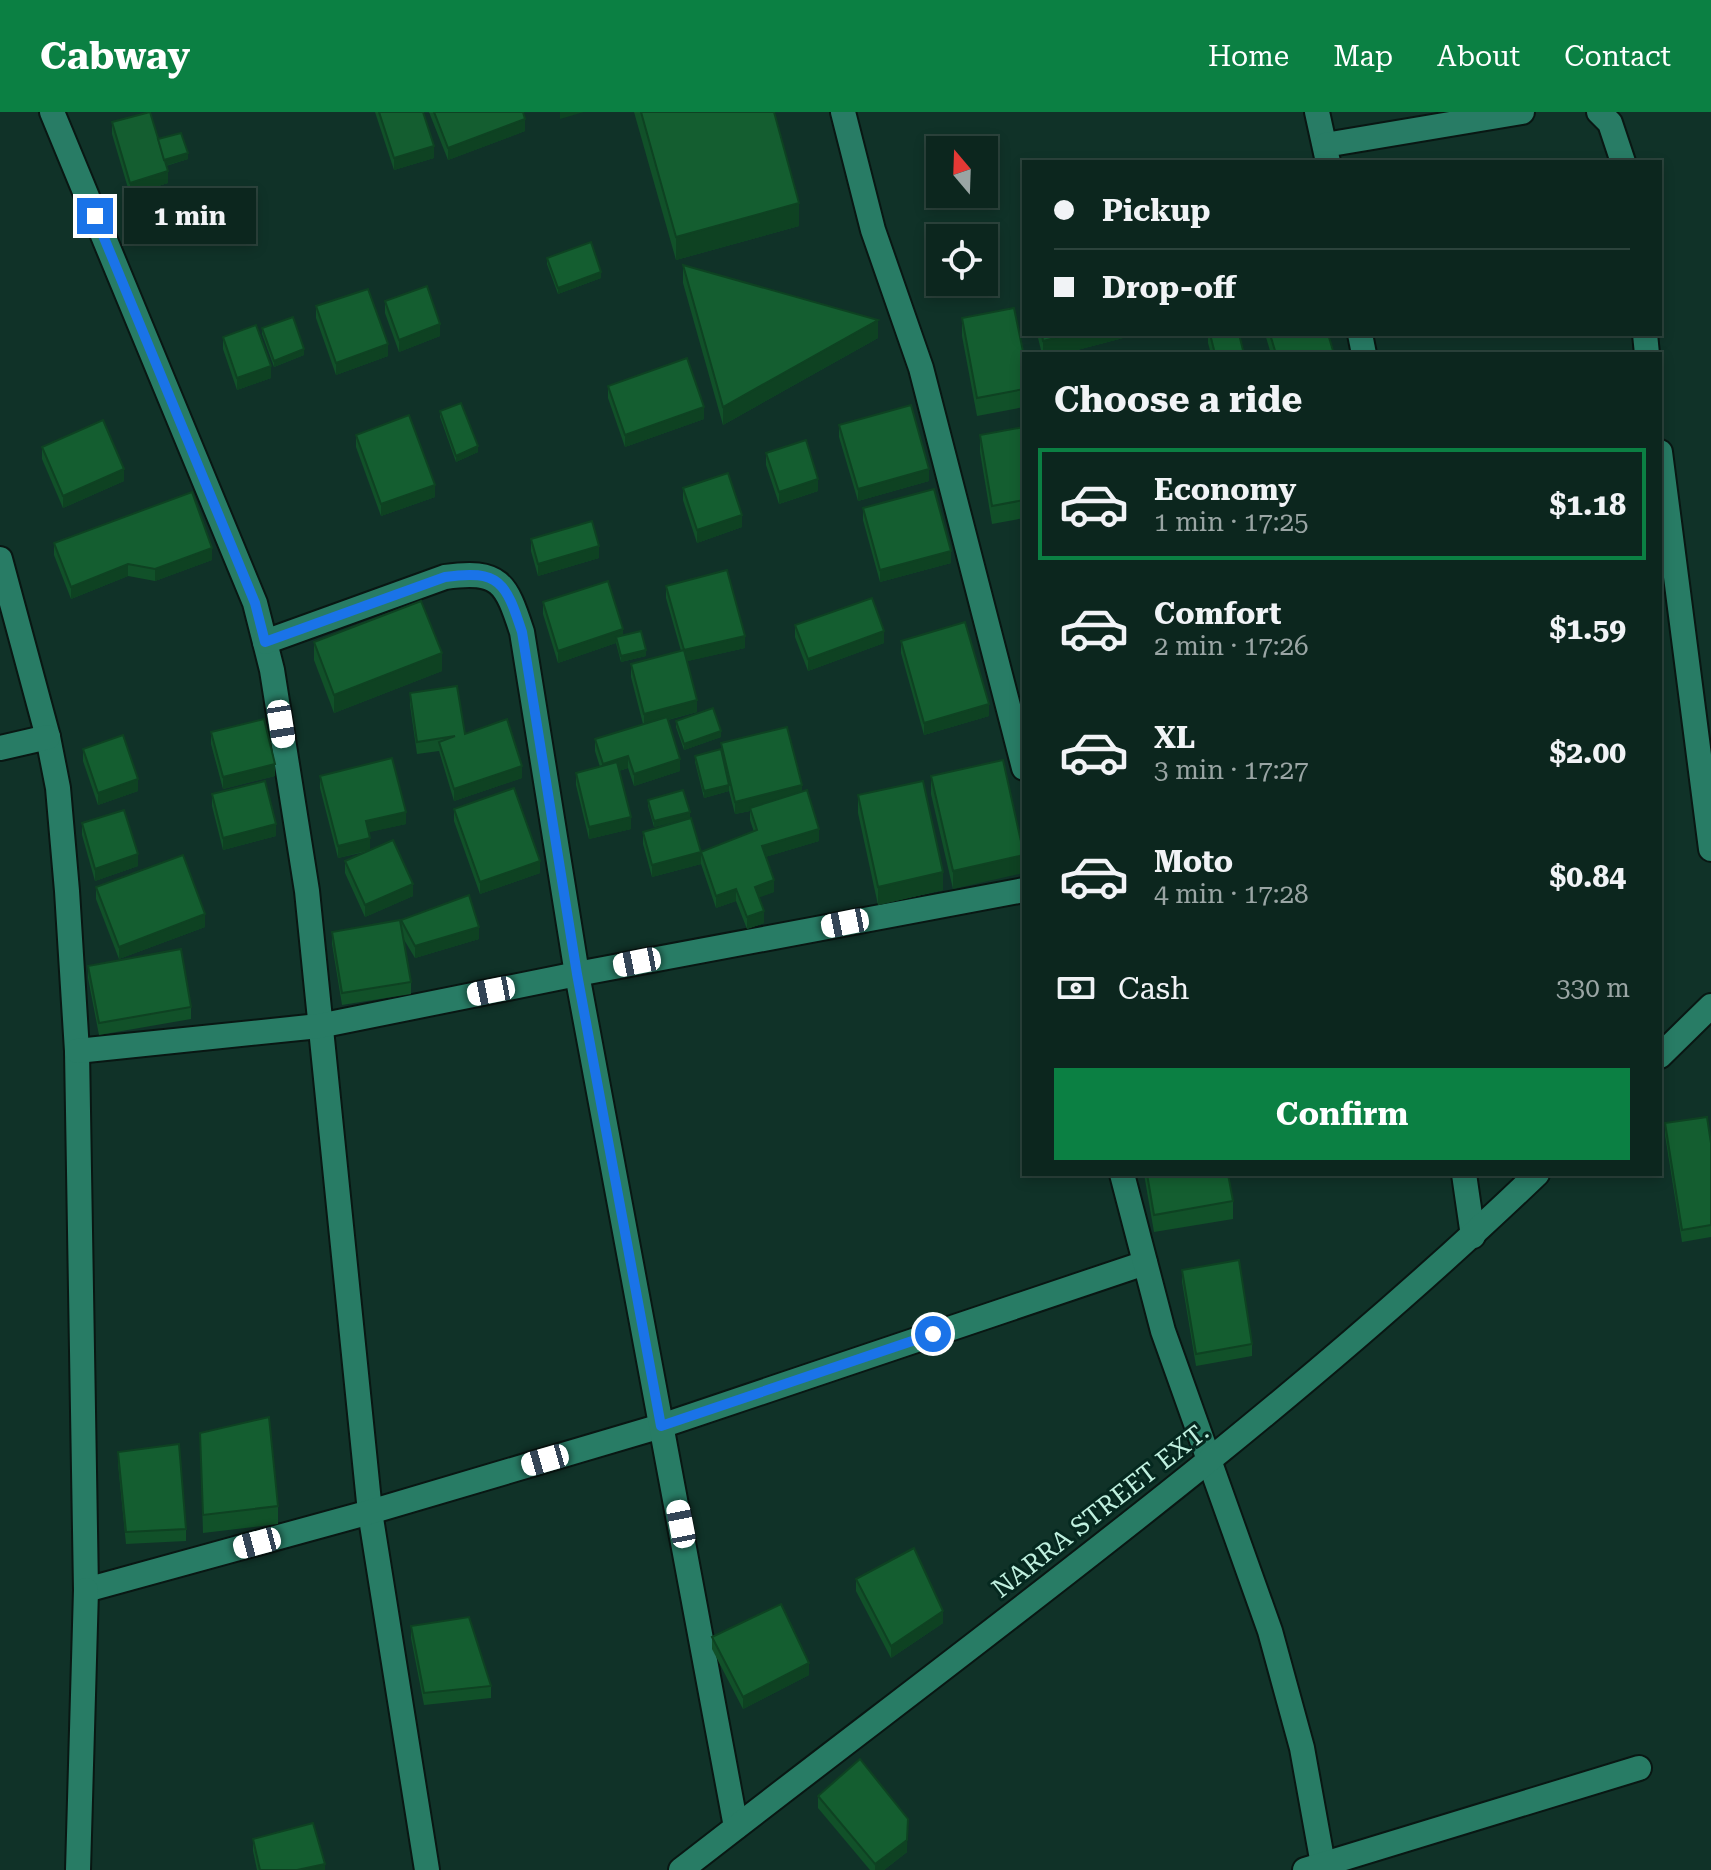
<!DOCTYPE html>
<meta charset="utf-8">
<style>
body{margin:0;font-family:"Roboto Serif",serif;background:#1a322b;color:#f1f3f6;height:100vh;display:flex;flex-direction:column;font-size:30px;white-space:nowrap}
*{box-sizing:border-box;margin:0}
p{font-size:26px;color:#9aa5a4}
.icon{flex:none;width:44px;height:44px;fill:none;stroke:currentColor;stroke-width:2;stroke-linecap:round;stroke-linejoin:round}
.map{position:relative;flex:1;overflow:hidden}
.side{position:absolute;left:1022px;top:240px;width:640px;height:824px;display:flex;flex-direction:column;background:#0c261e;border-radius:0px;box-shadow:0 4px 12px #0003,0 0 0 2px #2c433c}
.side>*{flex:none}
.hud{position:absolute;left:1022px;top:48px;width:640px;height:176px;border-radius:0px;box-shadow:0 4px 12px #0003,0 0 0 2px #2c433c;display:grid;align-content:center;height:176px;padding:0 32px;background:#0c261e}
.needle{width:52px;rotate:341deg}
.fabs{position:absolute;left:926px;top:24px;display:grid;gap:16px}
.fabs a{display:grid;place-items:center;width:72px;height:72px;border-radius:0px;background:#0c261e;box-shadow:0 4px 12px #0003,0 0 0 2px #2c433c;font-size:40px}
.end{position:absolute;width:36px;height:36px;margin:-18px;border:10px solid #1a73e8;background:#fff;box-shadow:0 0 0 4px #fff}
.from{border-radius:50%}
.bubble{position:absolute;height:56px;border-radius:0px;background:#0c261e;box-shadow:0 4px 12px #0003,0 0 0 2px #2c433c;font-size:26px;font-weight:700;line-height:56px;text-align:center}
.car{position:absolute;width:24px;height:48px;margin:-24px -12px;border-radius:10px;box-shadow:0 0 6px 2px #0007;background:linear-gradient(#fff 24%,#345 0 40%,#fff 0 76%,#345 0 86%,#fff 0)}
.hud b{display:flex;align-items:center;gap:28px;height:76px;font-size:30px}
.hud b+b{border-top:2px solid #2c433c}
.hud i{width:20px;height:20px;background:#f1f3f6}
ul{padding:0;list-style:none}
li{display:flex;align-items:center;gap:24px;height:112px;margin:0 16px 12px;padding:0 16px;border:4px solid transparent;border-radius:0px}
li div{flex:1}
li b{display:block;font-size:30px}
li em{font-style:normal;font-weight:700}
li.on{border-color:#0b8043}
li>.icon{width:72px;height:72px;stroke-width:1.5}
h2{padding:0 32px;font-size:36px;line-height:96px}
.pay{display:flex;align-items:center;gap:20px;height:88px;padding:0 32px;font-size:30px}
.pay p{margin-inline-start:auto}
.cta{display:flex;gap:16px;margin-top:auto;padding:16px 32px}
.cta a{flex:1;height:92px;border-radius:0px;background:#0b8043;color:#fff;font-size:32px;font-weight:700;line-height:92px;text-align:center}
header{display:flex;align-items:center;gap:48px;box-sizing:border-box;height:112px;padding:0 40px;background:#0b8043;color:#fff}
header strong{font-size:38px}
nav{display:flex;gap:44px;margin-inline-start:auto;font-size:28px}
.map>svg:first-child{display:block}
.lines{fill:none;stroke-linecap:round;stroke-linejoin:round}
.minor-casing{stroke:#091713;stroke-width:28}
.minor{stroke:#287c65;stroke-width:24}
.wall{fill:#115129}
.shaded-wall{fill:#0e4222}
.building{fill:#145e30;stroke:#0e4222;stroke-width:2}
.route{stroke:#1a73e8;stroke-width:10}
.labels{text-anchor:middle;stroke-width:6;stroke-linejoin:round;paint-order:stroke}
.street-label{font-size:26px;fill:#c0f0df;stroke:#05281f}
</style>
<header>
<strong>Cabway</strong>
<nav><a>Home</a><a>Map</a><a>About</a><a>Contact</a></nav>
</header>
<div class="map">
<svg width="1711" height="1758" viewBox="0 0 1711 1758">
<rect width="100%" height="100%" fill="#103228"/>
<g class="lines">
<g class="minor-casing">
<g id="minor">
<polyline points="52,0 255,491 272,558 307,779 370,1400 427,1758"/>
<polyline points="843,0 873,118 921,256 1024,656"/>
<polyline points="1317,0 1328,50"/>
<polyline points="1599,0 1610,11 1623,50"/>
<polyline points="1325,33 1522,0"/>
<polyline points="1360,222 1364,242"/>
<polyline points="1645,222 1647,242"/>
<polyline points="1660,340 1711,737"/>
<polyline points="0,447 48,625 58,676 67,779 77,939 86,1478 370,1400 661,1314 1145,1151"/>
<path d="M265 530 445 465C500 457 506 471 522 520L577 862 736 1715"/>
<polyline points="0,636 48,625"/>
<polyline points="77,939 319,914 577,862 1024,778"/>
<polyline points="1660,944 1711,894"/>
<polyline points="1122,1062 1163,1219 1270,1519 1302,1636 1324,1758"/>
<polyline points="1464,1062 1473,1124"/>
<polyline points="78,1758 86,1478"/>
<path d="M681 1758C971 1532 1271 1317 1537 1062"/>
<polyline points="1305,1758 1639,1656"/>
</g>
</g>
<use href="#minor" class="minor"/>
</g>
<g class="wall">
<polygon points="375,0 423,0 434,46 394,58"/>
<polygon points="429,0 523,0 525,19 448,48"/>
<polygon points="634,0 774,0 799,114 676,148"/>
<polygon points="112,10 158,27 188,47 166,54 168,71 130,83 112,22"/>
<polygon points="547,146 601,166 558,182 547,152"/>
<polygon points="683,153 878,226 723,313 683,171"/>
<polygon points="385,189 440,224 399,240 385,201"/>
<polygon points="316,194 388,244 336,263 316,206"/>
<polygon points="962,206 1024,244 1024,295 977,304 962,224"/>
<polygon points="262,216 304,243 274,255 262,222"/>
<polygon points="1037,222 1123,222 1123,226 1062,242 1042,242"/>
<polygon points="1208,222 1239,222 1244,242 1211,242 1208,231"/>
<polygon points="1265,222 1328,222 1334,242 1271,242"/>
<polygon points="223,225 271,266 237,278 223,237"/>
<polygon points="608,274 704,307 625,335 608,286"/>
<polygon points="440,299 478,340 456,350 440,305"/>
<polygon points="839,313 929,369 858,389 839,325"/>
<polygon points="1024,315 1024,406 992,412 980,340 980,323"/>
<polygon points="356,323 435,385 381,404 356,335"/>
<polygon points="42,335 124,369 63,396 42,347"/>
<polygon points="766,341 818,379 779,392 766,353"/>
<polygon points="683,376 742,415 697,431 683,388"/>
<polygon points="863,396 951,451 880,470 863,408"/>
<polygon points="531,427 599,446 538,464 531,439"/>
<polygon points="54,431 212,448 155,469 128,464 71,487 54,443"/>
<polygon points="666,474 745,536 687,549 697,600 668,608 680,659 634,674 628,656 619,659 631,717 589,727 576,673 576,661 600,655 595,639 595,627 643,612 631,565 631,552 681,539 666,486"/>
<polygon points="543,490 623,524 646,544 621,550 616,531 558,551 543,502"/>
<polygon points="795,513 884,531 808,559 795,525"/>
<polygon points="901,529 989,604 924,623 901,541"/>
<polygon points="314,530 442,559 334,601 314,548"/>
<polygon points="410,581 465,622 522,666 454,689 439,639 417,642 410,593"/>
<polygon points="676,609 721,625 684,638 676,615"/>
<polygon points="211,620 275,664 223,677 211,632"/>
<polygon points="721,631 802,680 819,729 765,745 774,780 759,785 764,811 747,817 736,789 716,796 701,752 652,765 643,732 643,720 701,740 754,720 750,708 750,699 735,702 729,679 704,686 695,650 695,644 721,637"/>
<polygon points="83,637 138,679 98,693 83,649"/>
<polygon points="1003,648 953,777 931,682 931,664"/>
<polygon points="320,664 406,712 368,720 370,738 413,784 365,805 345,761 345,749 369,739 338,746 320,676"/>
<polygon points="212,682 276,724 223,738 212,694"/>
<polygon points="858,683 943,778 878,793 858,701"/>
<polygon points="648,688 690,706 654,715 648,694"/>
<polygon points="454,697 540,761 480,782 454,709"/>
<polygon points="82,711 138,754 95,769 82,723"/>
<polygon points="96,775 205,815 119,847 96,787"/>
<polygon points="401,808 479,827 415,846 403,826 411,870 411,882 342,893 332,832 332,820"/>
<polygon points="88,854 191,895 191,907 99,923 88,866"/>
<polygon points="1665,1011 1711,1031 1711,1125 1682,1130 1665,1023"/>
<polygon points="1144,1062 1228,1062 1233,1089 1233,1107 1154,1120"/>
<polygon points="1182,1158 1252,1232 1252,1244 1196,1254 1182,1170"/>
<polygon points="200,1321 278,1394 278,1412 203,1421"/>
<polygon points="118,1340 186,1417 186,1429 126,1432 118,1352"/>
<polygon points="856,1467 943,1511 891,1546 856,1479"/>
<polygon points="411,1514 491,1574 491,1586 424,1593 411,1526"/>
<polygon points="712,1525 809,1563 743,1597 712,1537"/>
<polygon points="818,1684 907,1740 884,1758 870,1758 818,1696"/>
<polygon points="253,1727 325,1758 257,1758 253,1739"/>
</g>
<g class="shaded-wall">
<polygon points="560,0 584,0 560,7"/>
<polygon points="525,7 525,19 448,48 448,36"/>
<polygon points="434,34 434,46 394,58 394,46"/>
<polygon points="188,41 188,47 161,55 161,49"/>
<polygon points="168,59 168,71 130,83 130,71"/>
<polygon points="799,91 799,114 676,148 676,125"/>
<polygon points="601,160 601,166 558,182 558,176"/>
<polygon points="878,208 878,226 723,313 723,295"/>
<polygon points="440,212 440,224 399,240 399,228"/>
<polygon points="1071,222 1123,222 1123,226 1062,242 1043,242 1043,229"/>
<polygon points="388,232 388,244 336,263 336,251"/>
<polygon points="304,237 304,243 274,255 274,249"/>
<polygon points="271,254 271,266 237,278 237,266"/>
<polygon points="704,295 704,307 625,335 625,323"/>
<polygon points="478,334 478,340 456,350 456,344"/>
<polygon points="124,357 124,369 63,396 63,384"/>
<polygon points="929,357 929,369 858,389 858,377"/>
<polygon points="818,367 818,379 779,392 779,380"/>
<polygon points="435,373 435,385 381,404 381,392"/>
<polygon points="742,403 742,415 697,431 697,418"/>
<polygon points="599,434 599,446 538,464 538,452"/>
<polygon points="212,436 212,448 155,469 155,457"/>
<polygon points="951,439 951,451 880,470 880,458"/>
<polygon points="128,452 128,464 71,487 71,475"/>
<polygon points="623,517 623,529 616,525 616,531 558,551 558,539"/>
<polygon points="884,519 884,531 808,559 808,547"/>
<polygon points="745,524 745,536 684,550 684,538"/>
<polygon points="646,538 646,544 621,550 621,544"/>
<polygon points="442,541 442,559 334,601 334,583"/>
<polygon points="697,588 697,600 644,614 644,602"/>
<polygon points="989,592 989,604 924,623 924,611"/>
<polygon points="721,619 721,625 684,638 684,632"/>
<polygon points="628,644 628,656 603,664 603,652"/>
<polygon points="680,647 680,659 634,674 634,662"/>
<polygon points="275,652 275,664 223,677 223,665"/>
<polygon points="522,654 522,666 454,689 454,677"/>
<polygon points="138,667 138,679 98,693 98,681"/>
<polygon points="729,673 729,679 704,686 704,679"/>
<polygon points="802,673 802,685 750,696 750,699 735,702 735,690"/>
<polygon points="406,700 406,712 366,721 366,709"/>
<polygon points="690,700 690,706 654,715 654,709"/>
<polygon points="631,705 631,717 589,727 589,715"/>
<polygon points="276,712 276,724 223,738 223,726"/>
<polygon points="819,717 819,729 762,746 762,734"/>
<polygon points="370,726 370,738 338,746 338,734"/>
<polygon points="701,740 701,752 652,765 652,753"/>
<polygon points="138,742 138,754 95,769 95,757"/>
<polygon points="1024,743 1024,761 953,777 953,759"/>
<polygon points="540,749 540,761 480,782 480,770"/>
<polygon points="943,760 943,778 878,793 878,775"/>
<polygon points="774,768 774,780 755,787 755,775"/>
<polygon points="413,772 413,784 365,805 365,793"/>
<polygon points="736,777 736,789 716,796 716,784"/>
<polygon points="764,799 764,811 747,817 747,805"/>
<polygon points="205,802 205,815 119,847 119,835"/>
<polygon points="479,815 479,827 415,846 415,834"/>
<polygon points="943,1499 943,1511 891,1546 891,1534"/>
<polygon points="809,1551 809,1563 743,1597 743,1585"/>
<polygon points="908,1707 907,1740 884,1758 875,1758 875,1752"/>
<polygon points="325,1752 325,1758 297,1758"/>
</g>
<g class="building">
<polygon points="150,0 168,59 130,71 112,10"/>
<polygon points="379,0 423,0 434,34 394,46"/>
<polygon points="434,0 523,0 525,7 448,36"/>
<polygon points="641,0 774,0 799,91 676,125"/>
<polygon points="181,21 188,41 164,48 158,27"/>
<polygon points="591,130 601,160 558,176 547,146"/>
<polygon points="683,153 878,208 723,295"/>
<polygon points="427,174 440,212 399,228 385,189"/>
<polygon points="368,177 388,232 336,251 316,194"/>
<polygon points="1014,196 1024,244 1024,277 977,286 962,206"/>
<polygon points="293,205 304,237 274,249 262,216"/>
<polygon points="256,213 271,254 237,266 223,225"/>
<polygon points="1042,222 1071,222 1043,229"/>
<polygon points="1210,222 1239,222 1244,242 1215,242"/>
<polygon points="1270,222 1328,222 1334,242 1276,242"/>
<polygon points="687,246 704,295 625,323 608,274"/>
<polygon points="461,291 478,334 456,344 440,299"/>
<polygon points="911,293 929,357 858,377 839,313"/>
<polygon points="409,303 435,373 381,392 356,323"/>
<polygon points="103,308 124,357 63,384 42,335"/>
<polygon points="1024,315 1024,388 992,394 980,323"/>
<polygon points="806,328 818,367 779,380 766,341"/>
<polygon points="728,361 742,403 697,418 683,376"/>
<polygon points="934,377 951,439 880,458 863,396"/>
<polygon points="192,380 212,436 155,457 128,452 71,475 54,431"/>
<polygon points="592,409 599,434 538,452 531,427"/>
<polygon points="727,458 745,524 684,538 666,474"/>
<polygon points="608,469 623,517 558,539 543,490"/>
<polygon points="872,486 884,519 808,547 795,513"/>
<polygon points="421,489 442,541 334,583 314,530"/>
<polygon points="965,510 989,592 924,611 901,529"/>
<polygon points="641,519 646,538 621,544 616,525"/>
<polygon points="684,538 697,588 644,602 631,552"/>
<polygon points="457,574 465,622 507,607 522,654 454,677 439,630 455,624 417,630 410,581"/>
<polygon points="713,596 721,619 684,632 676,609"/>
<polygon points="667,605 680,647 634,662 628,644 603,652 595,627"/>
<polygon points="264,607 275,652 223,665 211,620"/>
<polygon points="787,615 802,673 735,690 721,631"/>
<polygon points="123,623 138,667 98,681 83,637"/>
<polygon points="721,637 729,673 704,679 695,644"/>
<polygon points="392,646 406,700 366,709 370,726 338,734 320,664"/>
<polygon points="1003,648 1024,743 953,759 931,664"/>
<polygon points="617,650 631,705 589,715 576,661"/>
<polygon points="265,669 276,712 223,726 212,682"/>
<polygon points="923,669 943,760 878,775 858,683"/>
<polygon points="514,676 540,749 480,770 454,697"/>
<polygon points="683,678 690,700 654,709 648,688"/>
<polygon points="807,678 819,717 762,734 774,768 755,775 764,799 747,805 736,777 716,784 701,740 652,753 643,720 691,706 701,740 757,718 750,696"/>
<polygon points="124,698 138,742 95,757 82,711"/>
<polygon points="393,728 413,772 365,793 345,749"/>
<polygon points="183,743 205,802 119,835 96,775"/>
<polygon points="469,783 479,815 415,834 401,808"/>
<polygon points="400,808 411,870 342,881 332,820"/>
<polygon points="181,837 191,895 99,911 88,854"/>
<polygon points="1707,1005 1711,1031 1711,1113 1682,1118 1665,1011"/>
<polygon points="1147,1062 1228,1062 1233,1089 1154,1103"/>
<polygon points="1239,1148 1252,1232 1196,1242 1182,1158"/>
<polygon points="269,1305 278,1394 203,1403 200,1321"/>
<polygon points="179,1332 186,1417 126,1420 118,1340"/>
<polygon points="914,1436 943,1499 891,1534 856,1467"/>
<polygon points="781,1492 809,1551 743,1585 712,1525"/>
<polygon points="469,1505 491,1574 424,1581 411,1514"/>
<polygon points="860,1647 908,1707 907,1728 875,1752 818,1684"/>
<polygon points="313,1711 325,1752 297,1758 260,1758 253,1727"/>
</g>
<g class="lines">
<path class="route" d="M95 104 255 491 265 530 445 465C500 457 506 471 522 520L577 862 661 1314 933 1222"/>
</g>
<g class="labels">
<g class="street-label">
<text transform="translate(1100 1398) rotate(-38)" y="9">NARRA STREET EXT.</text>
</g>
</g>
</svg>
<div class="fabs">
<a><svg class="needle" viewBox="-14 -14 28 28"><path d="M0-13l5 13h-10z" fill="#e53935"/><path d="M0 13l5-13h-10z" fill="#9aa5a4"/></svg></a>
<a><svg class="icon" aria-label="locate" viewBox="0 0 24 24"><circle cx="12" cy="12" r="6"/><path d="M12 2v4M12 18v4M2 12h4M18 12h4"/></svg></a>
</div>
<i class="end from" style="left:933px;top:1222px"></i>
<i class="end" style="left:95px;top:104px"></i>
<div class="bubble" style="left:124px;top:76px;width:132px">1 min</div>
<i class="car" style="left:281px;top:612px;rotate:171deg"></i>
<i class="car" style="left:845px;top:811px;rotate:259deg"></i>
<i class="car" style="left:637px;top:850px;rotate:259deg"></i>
<i class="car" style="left:491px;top:879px;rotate:259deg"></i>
<i class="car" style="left:545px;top:1348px;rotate:254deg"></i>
<i class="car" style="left:681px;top:1412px;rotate:349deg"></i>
<i class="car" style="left:257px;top:1431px;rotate:255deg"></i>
<div class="hud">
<b><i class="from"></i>Pickup</b>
<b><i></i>Drop-off</b>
</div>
<section class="side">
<h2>Choose a ride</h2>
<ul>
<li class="on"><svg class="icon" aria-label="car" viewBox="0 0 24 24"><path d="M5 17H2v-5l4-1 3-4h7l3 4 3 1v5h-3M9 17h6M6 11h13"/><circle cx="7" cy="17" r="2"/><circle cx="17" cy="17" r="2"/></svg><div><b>Economy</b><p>1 min · 17:25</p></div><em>$1.18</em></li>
<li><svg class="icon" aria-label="car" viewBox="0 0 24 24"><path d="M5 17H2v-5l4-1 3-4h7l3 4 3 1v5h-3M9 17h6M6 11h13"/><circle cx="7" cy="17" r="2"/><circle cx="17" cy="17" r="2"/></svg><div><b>Comfort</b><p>2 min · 17:26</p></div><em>$1.59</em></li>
<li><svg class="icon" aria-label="car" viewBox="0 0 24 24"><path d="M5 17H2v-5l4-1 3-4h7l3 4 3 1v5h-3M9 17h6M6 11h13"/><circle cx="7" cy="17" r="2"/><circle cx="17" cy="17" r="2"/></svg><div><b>XL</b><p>3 min · 17:27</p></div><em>$2.00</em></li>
<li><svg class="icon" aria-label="car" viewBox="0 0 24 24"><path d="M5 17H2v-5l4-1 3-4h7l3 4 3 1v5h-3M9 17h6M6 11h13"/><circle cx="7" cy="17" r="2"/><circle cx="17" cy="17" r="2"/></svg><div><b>Moto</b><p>4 min · 17:28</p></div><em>$0.84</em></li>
</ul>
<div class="pay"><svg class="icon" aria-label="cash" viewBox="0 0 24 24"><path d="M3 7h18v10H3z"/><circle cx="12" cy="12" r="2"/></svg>Cash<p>330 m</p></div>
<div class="cta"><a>Confirm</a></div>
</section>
</div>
